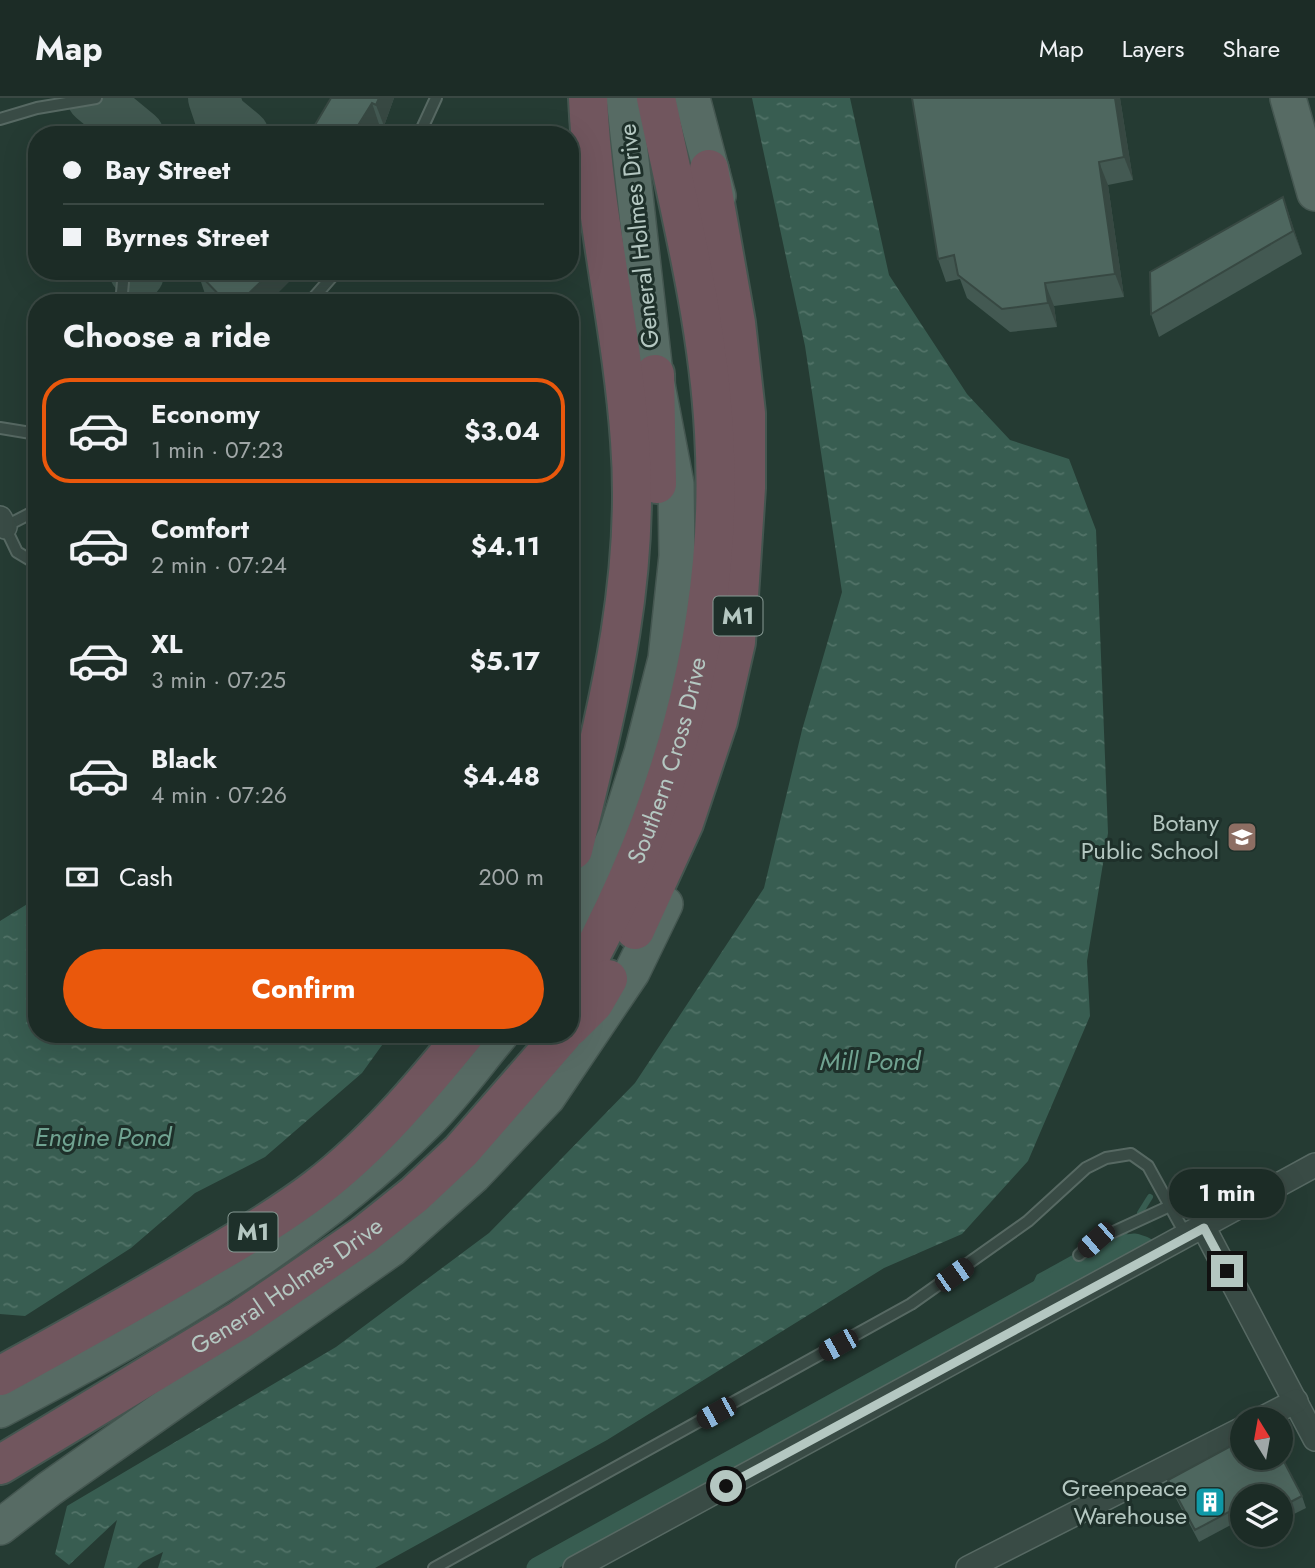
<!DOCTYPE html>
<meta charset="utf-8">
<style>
body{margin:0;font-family:Jost,sans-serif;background:#25342e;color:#f1f3f6;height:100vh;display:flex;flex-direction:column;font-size:26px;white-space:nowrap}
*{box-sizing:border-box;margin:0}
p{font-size:23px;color:#a0a7a7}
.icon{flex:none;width:38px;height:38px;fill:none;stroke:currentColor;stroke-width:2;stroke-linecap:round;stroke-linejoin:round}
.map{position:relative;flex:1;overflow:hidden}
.details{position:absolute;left:28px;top:196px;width:551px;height:749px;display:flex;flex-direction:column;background:#1c2c26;border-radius:28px;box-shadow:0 7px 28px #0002,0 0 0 2px #3a4843}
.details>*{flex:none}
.top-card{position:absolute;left:28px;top:28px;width:551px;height:154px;border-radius:28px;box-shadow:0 7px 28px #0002,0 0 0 2px #3a4843;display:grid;align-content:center;height:154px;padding:0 35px;background:#1c2c26}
.needle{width:46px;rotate:349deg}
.controls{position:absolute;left:1230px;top:1309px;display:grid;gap:14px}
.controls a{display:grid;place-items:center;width:63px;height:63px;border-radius:50%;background:#1c2c26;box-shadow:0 7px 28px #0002,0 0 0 2px #3a4843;font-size:35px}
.end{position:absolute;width:32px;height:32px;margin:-16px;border:9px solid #b4c7c1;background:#111;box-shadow:0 0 0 4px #111}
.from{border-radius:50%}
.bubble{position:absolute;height:49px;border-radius:24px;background:#1c2c26;box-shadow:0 7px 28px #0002,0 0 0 2px #3a4843;font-size:23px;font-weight:700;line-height:49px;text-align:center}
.car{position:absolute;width:21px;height:42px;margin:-21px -10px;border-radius:9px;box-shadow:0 0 5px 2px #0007;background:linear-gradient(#222 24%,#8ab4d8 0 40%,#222 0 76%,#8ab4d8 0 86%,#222 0)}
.top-card b{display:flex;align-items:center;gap:24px;height:66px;font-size:26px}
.top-card b+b{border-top:2px solid #3a4843}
.top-card i{width:18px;height:18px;background:#f1f3f6}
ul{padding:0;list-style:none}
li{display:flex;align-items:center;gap:21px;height:105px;margin:0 14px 10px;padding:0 21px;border:4px solid transparent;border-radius:28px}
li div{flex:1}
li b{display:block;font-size:26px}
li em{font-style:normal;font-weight:700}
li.active{border-color:#ea580c}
li>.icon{width:63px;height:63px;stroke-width:1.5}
h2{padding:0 35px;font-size:32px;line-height:84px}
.pay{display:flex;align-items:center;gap:18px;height:77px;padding:0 35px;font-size:26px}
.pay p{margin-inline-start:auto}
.cta{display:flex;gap:14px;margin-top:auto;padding:14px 35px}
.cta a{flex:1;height:80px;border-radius:42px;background:#ea580c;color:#fff;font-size:28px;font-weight:700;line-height:80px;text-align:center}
header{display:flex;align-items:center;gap:42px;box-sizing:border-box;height:98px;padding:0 35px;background:#1c2c26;border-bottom:2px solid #3a4843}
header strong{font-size:33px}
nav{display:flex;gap:38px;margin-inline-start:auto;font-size:24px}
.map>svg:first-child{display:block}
.water{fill:url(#water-ripples)}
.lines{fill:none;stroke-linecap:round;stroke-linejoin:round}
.stream{stroke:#385d51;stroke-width:6}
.canal{stroke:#385d51;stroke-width:21}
.taxiway{stroke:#415850;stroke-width:52}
.service-casing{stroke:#576963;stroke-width:14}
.minor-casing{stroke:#576963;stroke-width:26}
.primary-casing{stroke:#455751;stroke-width:38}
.motorway-casing{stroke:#445650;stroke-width:42}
.service{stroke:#394b45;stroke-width:10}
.minor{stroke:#394b45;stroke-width:23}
.primary{stroke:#576b64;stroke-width:35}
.motorway{stroke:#71565e;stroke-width:38}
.wall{fill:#435952}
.shaded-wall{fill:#374842}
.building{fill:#4e675f;stroke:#374842;stroke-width:2}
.route{stroke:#b4c7c1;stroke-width:9}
.labels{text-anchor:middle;stroke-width:6;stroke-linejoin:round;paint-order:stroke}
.shield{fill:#1e302a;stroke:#879a94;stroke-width:2}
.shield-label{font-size:23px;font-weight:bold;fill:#b4c7c1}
.street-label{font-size:24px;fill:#b4c7c1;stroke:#1e302a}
.poi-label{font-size:24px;fill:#b4c7c1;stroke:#1e302a;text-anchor:end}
.water-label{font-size:26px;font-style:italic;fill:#70a391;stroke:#1e302a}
</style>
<header>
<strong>Map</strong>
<nav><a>Map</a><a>Layers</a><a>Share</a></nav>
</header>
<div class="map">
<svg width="1315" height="1470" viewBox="0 0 1315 1470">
<defs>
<pattern id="water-ripples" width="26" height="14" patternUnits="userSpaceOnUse" patternTransform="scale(1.75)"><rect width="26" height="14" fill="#385d51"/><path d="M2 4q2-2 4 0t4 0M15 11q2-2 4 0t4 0" fill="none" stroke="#527368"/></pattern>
</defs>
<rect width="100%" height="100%" fill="#253b33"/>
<g class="water">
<polygon points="752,0 850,0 889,177 967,296 1010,342 1069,361 1096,432 1108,735 1087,863 1090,918 1028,1063 962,1136 884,1170 607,1342 375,1470 158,1470 163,1454 143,1464 137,1470 104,1470 117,1422 69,1467 55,1456 67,1408 336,1249 489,1135 635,985 764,790 802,632 842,494 805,248"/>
<polygon points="37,800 37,936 390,936 362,975 265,1059 195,1095 131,1150 25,1218 0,1216 0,823"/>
</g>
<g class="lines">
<g class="stream">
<polyline points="1140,1115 1150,1099"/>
<polyline points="1119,1148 1134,1140"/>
<polyline points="1030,1199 1039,1179 1079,1157 1101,1158 1125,1134"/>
</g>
<polyline class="canal" points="537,1470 1119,1148 1135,1146 1144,1149"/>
<g class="taxiway">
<polyline points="93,0 138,37"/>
<polyline points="214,0 220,18 243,37"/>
<polyline points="135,173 138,176"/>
</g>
<g class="service-casing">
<g id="service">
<polyline points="0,21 37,10 96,0"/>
<polyline points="419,37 436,0"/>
<polyline points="121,205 123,184"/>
<polyline points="309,205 337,173"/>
<polyline points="0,330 37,336"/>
<polyline points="5,429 17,454 37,466"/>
<polyline points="2,430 37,412"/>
<polyline points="1079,1157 1096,1142 1170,1108"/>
<polyline points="434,1470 911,1206 1028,1123 1086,1070 1106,1060 1131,1056 1148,1068 1187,1139"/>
</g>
</g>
<g class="minor-casing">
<g id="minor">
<polyline points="0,420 5,429"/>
<polyline points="1204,1130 1315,1341"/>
<polyline points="1261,1321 1296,1303"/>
<polyline points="575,1470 1315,1067"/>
<polyline points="968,1470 1242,1331"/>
</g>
</g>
<g class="primary-casing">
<g id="primary">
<polyline points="692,0 718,98"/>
<polyline points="1288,0 1315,95"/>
<polyline points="570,833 616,737 642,655 666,561 677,458 676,386 655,276 624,0"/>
<path d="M0 1312C151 1233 304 1147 426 1025 453 998 476 966 501 936"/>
<polyline points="0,1429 49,1391 391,1151 474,1077 547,1000 632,874 665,806"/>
</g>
</g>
<g class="motorway-casing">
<g id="motorway">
<polyline points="655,276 657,386"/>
<path d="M573 752C606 615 641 485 630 343 622 228 593 115 588 0"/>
<polyline points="635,832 684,725 718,623 736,544 746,390 746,315 736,225 709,71"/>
<path id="s1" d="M570 896C667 724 726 533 714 334 708 222 679 110 656 0"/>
<polyline points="570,929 594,905 608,881"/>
<path d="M0 1278C69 1240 137 1203 205 1162 243 1140 282 1117 317 1090 373 1047 420 991 465 936"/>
<path id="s2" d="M0 1367 240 1222 364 1137 414 1097 461 1053 563 936"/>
</g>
</g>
<use href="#service" class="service"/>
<use href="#minor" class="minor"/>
<use href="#primary" class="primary"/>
<use href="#motorway" class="motorway"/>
</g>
<g class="wall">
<polygon points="331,0 394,0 384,28 379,26 372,37 309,37"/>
<polygon points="1120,0 1133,82 1108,87 1124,199 1054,208 1057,229 1010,234 967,200 960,181 946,184 938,161"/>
<polygon points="1283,99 1302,156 1159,239 1151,216"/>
<polygon points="198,175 268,205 214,205 205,196"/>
<polygon points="1242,1342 1302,1398 1306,1410 1282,1422 1281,1420 1281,1398 1242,1398 1242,1421 1199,1444 1172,1393 1168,1382"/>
</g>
<g class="shaded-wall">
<polygon points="379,0 394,0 384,28 376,7"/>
<polygon points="1115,0 1120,0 1133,82 1124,59"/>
<polygon points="372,5 379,26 372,37 352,37"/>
<polygon points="1099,64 1108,87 1124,199 1115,176"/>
<polygon points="1283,99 1291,122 1302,156 1293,133"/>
<polygon points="272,173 300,173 268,205 239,205"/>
<polygon points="1045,185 1054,208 1057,229 1048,205"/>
</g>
<g class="building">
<polygon points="331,0 379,0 376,7 372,5 352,37 309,37"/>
<polygon points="912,0 1115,0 1124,59 1099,64 1115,176 1045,185 1048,205 1002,211 958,177 954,157 938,161"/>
<polygon points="1283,99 1293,133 1151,216 1150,174"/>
<polygon points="200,173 272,173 239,205 227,205 198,175"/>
<polygon points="1242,1342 1242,1360 1281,1360 1281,1358 1302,1398 1281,1409 1281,1398 1272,1398 1269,1393 1259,1398 1242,1398 1242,1407 1195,1432 1168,1382"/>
</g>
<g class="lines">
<polyline class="route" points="726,1388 1204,1130 1227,1173"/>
</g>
<defs>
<g id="school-square" transform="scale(1.575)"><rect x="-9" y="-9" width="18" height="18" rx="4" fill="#8d6e63" stroke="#1e302a"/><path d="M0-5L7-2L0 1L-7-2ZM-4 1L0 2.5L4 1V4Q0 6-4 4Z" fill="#fff"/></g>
<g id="building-square" transform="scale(1.575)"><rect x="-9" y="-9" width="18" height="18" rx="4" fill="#0f9aa8" stroke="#1e302a"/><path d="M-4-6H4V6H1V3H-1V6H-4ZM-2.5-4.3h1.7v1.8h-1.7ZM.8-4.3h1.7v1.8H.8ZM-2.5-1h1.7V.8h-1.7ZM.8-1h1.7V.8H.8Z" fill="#fff"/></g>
</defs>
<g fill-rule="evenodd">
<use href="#school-square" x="1242" y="739"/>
<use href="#building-square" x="1210" y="1404"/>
</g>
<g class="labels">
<g class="shield">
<rect x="713.5" y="498.5" width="49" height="39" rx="5"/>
<rect x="228.5" y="1114.5" width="49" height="39" rx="5"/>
</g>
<g class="shield-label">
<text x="738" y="526">M1</text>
<text x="253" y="1142">M1</text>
</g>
<g class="street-label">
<text transform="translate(639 138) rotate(-96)" y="8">General Holmes Drive</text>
<text dy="8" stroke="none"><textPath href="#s1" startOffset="254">Southern Cross Drive</textPath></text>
<text dy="8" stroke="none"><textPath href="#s2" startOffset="338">General Holmes Drive</textPath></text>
</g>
<g class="poi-label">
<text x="1219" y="733">Botany<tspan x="1219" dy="28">Public School</tspan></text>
<text x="1187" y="1398">Greenpeace<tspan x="1187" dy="28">Warehouse</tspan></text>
</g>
<g class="water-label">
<text x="870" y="972">Mill Pond</text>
<text x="103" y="1048">Engine Pond</text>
</g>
</g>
</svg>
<div class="controls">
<a><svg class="needle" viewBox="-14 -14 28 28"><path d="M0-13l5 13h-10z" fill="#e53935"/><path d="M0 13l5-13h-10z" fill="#a0a7a7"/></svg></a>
<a><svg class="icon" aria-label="layers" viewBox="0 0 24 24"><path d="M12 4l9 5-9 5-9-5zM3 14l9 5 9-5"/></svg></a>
</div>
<i class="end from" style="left:726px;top:1388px"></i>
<i class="end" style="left:1227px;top:1173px"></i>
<div class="bubble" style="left:1169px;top:1071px;width:116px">1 min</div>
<i class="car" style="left:1096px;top:1142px;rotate:229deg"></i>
<i class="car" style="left:954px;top:1177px;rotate:55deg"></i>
<i class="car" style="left:838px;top:1247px;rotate:241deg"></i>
<i class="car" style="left:716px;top:1315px;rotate:241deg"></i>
<div class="top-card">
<b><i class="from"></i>Bay Street</b>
<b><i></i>Byrnes Street</b>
</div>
<section class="details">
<h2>Choose a ride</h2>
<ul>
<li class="active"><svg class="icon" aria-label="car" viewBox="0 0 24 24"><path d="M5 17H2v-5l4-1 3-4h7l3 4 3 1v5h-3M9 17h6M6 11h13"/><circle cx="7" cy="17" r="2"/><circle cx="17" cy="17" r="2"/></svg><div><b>Economy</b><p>1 min · 07:23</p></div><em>$3.04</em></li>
<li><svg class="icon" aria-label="car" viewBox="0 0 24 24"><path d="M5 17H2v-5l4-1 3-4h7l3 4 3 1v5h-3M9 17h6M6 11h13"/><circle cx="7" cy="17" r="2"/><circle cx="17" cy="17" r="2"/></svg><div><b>Comfort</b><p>2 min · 07:24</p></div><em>$4.11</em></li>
<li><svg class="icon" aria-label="car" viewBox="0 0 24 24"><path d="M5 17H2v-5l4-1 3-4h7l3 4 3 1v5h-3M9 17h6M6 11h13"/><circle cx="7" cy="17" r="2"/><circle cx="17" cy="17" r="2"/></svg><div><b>XL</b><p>3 min · 07:25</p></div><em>$5.17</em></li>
<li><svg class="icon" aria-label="car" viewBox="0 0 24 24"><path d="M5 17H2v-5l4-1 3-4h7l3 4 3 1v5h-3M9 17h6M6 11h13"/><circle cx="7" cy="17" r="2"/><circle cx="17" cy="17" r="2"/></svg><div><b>Black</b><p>4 min · 07:26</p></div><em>$4.48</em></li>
</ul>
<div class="pay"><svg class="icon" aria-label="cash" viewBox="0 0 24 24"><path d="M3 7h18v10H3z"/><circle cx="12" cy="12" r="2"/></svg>Cash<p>200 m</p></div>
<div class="cta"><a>Confirm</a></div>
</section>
</div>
